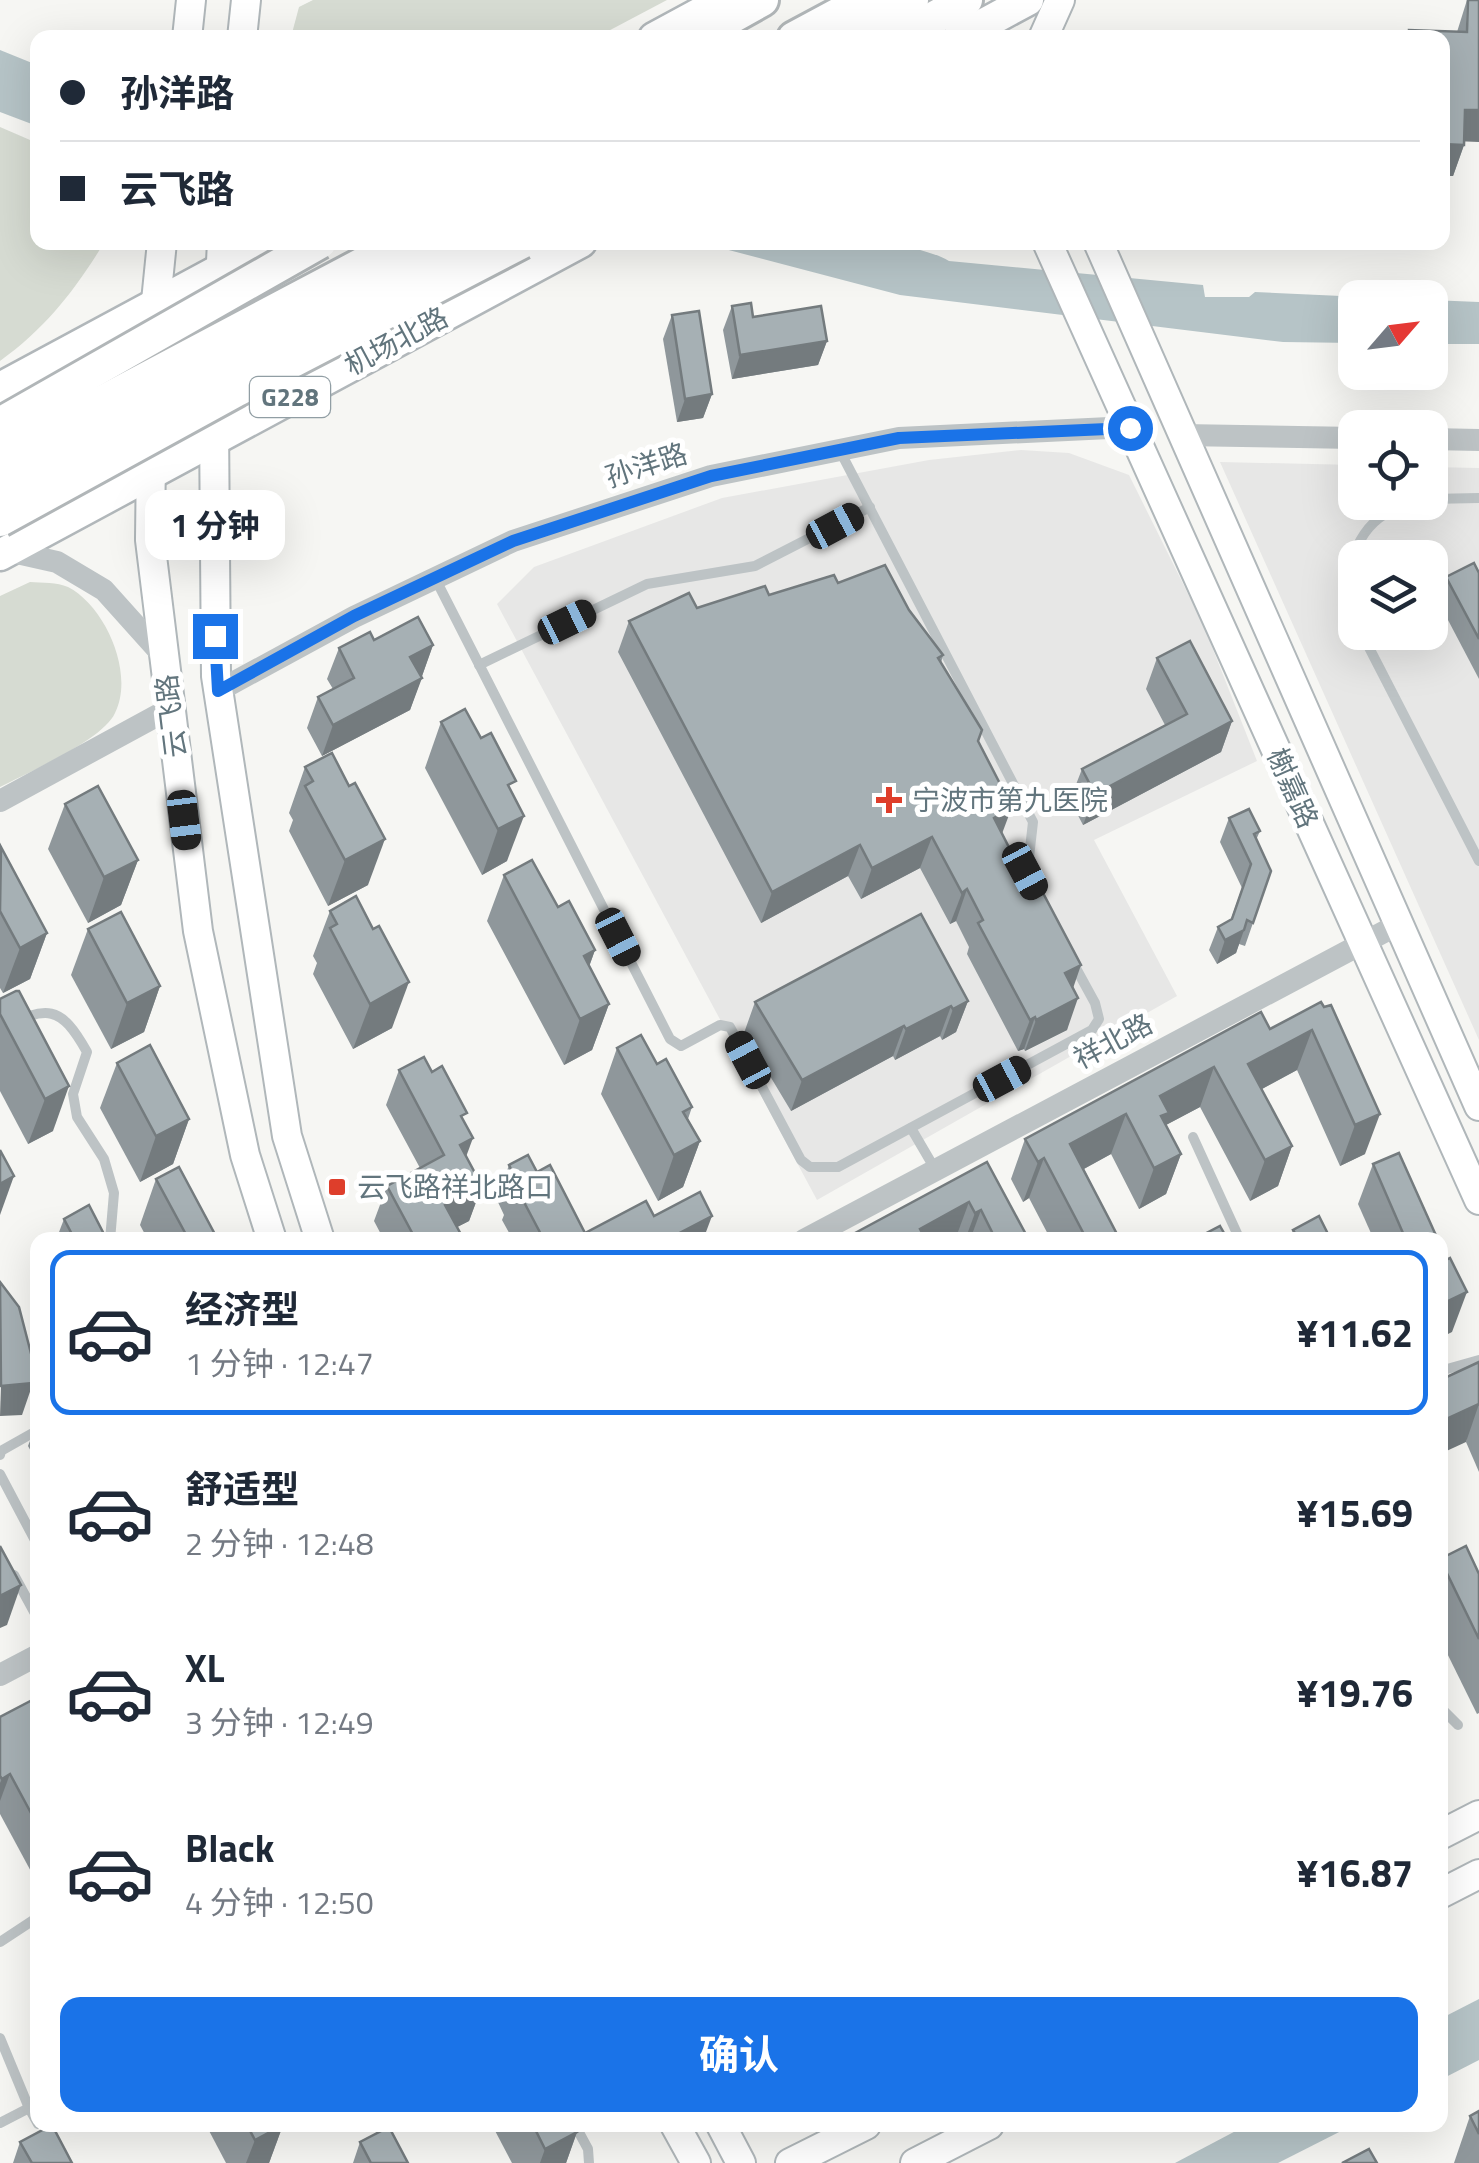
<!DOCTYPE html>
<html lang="zh">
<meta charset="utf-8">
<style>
body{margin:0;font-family:"Titillium Web","Noto Sans SC",sans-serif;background:#f6f6f7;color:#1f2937;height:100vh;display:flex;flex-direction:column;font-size:38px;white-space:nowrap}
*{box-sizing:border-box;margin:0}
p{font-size:32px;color:#747a83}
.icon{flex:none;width:55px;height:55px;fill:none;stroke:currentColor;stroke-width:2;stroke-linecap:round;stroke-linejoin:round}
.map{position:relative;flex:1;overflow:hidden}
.sheet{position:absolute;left:30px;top:1232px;width:1418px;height:900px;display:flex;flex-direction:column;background:#fff;border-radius:20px;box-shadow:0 10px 40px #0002}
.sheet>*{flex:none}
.banner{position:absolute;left:30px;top:30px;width:1420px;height:220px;border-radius:20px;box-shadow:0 10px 40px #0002;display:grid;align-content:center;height:220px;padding:0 30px;background:#fff}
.needle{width:65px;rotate:62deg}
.tools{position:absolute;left:1338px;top:280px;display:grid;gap:20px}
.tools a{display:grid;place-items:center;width:110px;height:110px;border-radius:20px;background:#fff;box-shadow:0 10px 40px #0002;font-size:50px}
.end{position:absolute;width:45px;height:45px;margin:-22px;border:12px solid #1a73e8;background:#fff;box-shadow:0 0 0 5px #fff}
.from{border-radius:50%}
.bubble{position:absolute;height:70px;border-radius:20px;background:#fff;box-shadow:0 10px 40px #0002;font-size:32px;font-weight:700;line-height:70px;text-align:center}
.car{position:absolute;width:30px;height:60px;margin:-30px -15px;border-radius:12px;box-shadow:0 0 8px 2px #0007;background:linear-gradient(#222 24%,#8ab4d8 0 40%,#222 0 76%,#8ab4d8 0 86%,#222 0)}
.banner b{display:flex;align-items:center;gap:35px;height:95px;font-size:38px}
.banner b+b{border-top:2px solid #e0e1e3}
.banner i{width:25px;height:25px;background:#1f2937}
ul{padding:18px 0 0;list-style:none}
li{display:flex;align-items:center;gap:30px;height:165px;margin:0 20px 15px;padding:0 10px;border:5px solid transparent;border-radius:20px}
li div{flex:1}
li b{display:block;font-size:38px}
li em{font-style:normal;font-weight:700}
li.on{border-color:#1a73e8}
li>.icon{width:90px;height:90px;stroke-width:1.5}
.primary-button{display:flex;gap:20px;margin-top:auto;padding:20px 30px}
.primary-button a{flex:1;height:115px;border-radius:20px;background:#1a73e8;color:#fff;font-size:40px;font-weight:700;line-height:115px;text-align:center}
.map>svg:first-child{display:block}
.built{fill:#e7e7e6;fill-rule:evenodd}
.green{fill:#d6dbd2}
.water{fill:#b6c4c7}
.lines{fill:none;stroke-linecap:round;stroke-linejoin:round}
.secondary-casing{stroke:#b0b7ba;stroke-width:32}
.primary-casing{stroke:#b1b7ba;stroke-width:35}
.trunk-casing{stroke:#b1b6b8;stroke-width:38}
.service{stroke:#bdc3c5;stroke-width:10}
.tertiary{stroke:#bdc3c5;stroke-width:22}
.secondary{stroke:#fff;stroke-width:28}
.primary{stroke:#fff;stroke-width:30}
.trunk{stroke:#fff;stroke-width:32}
.trunk-bridge-casing{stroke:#b1b6b8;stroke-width:38;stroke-linecap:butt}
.trunk-bridge{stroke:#fff;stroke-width:32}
.wall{fill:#8f979b}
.shaded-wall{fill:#747b7e}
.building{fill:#a6b0b4;stroke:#747b7e;stroke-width:2.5}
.route{stroke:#1a73e8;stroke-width:12}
.poi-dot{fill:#de3e2b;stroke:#fff;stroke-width:4}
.labels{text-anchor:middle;stroke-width:10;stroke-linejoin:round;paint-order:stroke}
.shield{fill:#fff;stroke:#919ea4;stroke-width:2.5}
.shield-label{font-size:25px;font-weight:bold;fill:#62757d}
.street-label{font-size:28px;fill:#62757d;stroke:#fff}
.poi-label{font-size:28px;fill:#62757d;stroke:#fff;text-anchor:start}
</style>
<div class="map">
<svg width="1479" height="2163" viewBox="0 0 1479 2163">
<rect width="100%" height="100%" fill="#f6f6f3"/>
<g class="built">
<polygon points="1021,450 1069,453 1129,475 1203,624 1257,761 1094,840 1177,996 817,1200 497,604 534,567 722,498 929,460"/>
<path d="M1220 462 1355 465V502H1430V467L1479 468V1040ZM1355 558H1430V632H1355Z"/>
</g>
<g class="green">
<polygon points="313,0 667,0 597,37 291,37 299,7"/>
<path d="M0 127 37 143 38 242 104 243C74 291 47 327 0 361Z"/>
<path d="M30 582C42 583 57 582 68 587 105 606 135 673 115 713 103 740 27 773 0 787V596Z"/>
</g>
<g class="water">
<polygon points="0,50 37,65 37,126 0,112"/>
<path d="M702 243C765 243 898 231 949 261L1203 285 1205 297H1249L1255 292 1363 297 1355 298V343L1283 342 900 295Z"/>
<polygon points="1430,300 1479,302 1479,344 1430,344"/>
<polygon points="1479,1999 1479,2060 1440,2080 1440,2019"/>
<polygon points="1247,2125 1353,2125 1278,2163 1175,2163"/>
</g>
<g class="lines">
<g class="secondary-casing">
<g id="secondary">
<polyline points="187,38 191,0"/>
<polyline points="242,38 246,0"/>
<polyline points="1043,38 1060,0"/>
<polyline points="1047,242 1479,1200"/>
<polyline points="1098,242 1479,1106"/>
<polyline points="154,321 162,242"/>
<polyline points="216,359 222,242"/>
<polyline points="214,422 216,676 287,1136 320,1240"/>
<polyline points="151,453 150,540 198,931 245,1155 272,1240"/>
<polyline points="1440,1835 1479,1815"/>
<polyline points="1440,1894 1479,1874"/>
<polyline points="675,2125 696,2163"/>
<polyline points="721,2125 741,2163"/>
<polyline points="790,2163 866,2125"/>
<polyline points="915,2163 989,2125"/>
</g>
</g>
<g class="primary-casing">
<g id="primary">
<polyline points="654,38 724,0"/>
<polyline points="958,38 1028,0"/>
<polyline points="0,388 271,242"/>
<polyline points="0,555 581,242"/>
</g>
</g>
<g class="trunk-casing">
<g id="trunk">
<polyline points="694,38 762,0"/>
<polyline points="794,38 865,0"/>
<polyline points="842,38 912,0"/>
<polyline points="898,38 966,0"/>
</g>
</g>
<g class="service">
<polyline points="840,451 1033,822 1027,875"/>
<polyline points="1430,499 1479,498"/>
<polyline points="435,578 670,1039 681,1046 720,1025 730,1027 801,1160 810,1167 838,1167 1092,1030 1099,1019 1095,1003 1072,961"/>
<path d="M1355 620C1339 586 1352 534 1385 514 1393 508 1405 505 1414 502"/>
<polyline points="1361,632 1479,861"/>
<polyline points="479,665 647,584 755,566 870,507"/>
<path d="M0 1028C48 1006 60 1004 87 1052L73 1094 77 1117 104 1159 114 1193 110 1240"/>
<polyline points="911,1128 935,1169"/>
<polyline points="1193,1137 1240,1240"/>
<polyline points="1440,1371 1479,1360"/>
<polyline points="0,1455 1,1451 38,1430"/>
<polyline points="0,1474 38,1546"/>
<polyline points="14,1575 38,1619"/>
<polyline points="1440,1707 1458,1725"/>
<polyline points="0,1942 38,1917"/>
<polyline points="0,2038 29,2108"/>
<polyline points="0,2123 29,2108 38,2124"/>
<polyline points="575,2125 588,2149 589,2163"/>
</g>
<g class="tertiary">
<polyline points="1182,435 1355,438"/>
<polyline points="1430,439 1479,440"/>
<polyline points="8,551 57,562 104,590 165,658"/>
<polyline points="218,691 354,617 513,541 711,476 899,438 1130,427"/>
<polyline points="0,801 171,708"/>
<polyline points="804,1240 1397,925"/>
<polyline points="0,1675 38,1655"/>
</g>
<use href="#secondary" class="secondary"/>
<use href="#primary" class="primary"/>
<use href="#trunk" class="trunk"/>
<g class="trunk-bridge-casing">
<g id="trunk-bridge">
<polyline points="0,424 320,242"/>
<polyline points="0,456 404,242"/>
<polyline points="0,488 460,242"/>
<polyline points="0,520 237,390 522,242"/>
</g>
</g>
<use href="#trunk-bridge" class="trunk-bridge"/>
</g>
<g class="wall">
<polygon points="1467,0 1464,145 1453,176 1442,176 1442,38 1406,38 1409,30 1457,32"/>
<polygon points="732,306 753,317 827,341 818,365 732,379 723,330"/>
<polygon points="672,315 712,394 703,418 677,422 663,339"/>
<polygon points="1479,573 1479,679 1438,601 1446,577"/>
<polygon points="838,583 909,610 943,655 941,663 978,741 1002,834 1073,988 1067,1030 1025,1051 1024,1049 1018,1051 967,954 969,947 956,921 950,924 920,868 861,899 848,876 761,923 618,652 629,621"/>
<polygon points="374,640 433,645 410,710 322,756 307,728 318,697 333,689 327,679 339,648"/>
<polygon points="1157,658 1232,721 1221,752 1083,825 1070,800 1082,769 1165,725 1146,689"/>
<polygon points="441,722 512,793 507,861 482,875 425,768"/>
<polygon points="305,767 349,786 368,885 328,906 289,831 293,820 289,813"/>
<polygon points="65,804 138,860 121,905 88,923 48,849"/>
<polygon points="1229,818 1260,831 1256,840 1271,871 1245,946 1239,944 1236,953 1217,964 1209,950 1218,927 1231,919 1242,888 1220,842"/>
<polygon points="0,847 47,933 30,979 3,993 0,988"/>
<polygon points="504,875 558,907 595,950 589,967 609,1004 592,1050 564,1065 487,921"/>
<polygon points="330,911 392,1028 353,1049 313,974 317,963 313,956"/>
<polygon points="88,929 160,986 144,1032 111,1049 71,975"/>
<polygon points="19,991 53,1131 28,1144 0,1091 0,999"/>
<polygon points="968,1001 956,1032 942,1040 940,1036 895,1060 893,1056 791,1111 744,1033 755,1002"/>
<polygon points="1321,1002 1365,1154 1340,1166 1297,1070 1262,1089 1292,1146 1278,1186 1250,1201 1200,1107 1166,1125 1181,1154 1166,1194 1139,1209 1111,1154 1084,1169 1119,1240 1051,1240 1029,1198 1023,1202 1011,1179 1025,1139 1270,1029"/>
<polygon points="617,1048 657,1064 692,1107 688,1119 700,1141 683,1187 658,1201 601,1094"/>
<polygon points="117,1063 189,1119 173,1164 140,1182 100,1108"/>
<polygon points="399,1070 432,1072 464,1122 466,1156 482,1186 469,1221 457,1227 464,1240 384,1240 374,1221 387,1186 420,1168 386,1105"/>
<polygon points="987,1162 1029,1240 842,1240"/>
<polygon points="1373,1164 1438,1240 1374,1240 1358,1204"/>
<polygon points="509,1165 537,1172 585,1233 654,1216 703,1240 513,1240 502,1220 504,1215 497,1200"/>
<polygon points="156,1179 218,1240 148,1240 140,1225"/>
<polygon points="64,1219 107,1240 56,1240"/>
<polygon points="1293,1230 1331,1240 1290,1240"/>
<polygon points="1479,1362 1479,1472 1466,1442"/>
<polygon points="38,1420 38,1464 28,1446"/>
<polygon points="1440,1558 1479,1574 1479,1713 1477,1714 1440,1639"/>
<polygon points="38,1697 38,1876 34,1877 0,1814 0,1717"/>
<polygon points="1479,2111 1479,2163 1454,2163 1470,2116"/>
<polygon points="206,2125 283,2125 269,2163 226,2163"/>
<polygon points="492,2125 573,2125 577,2132 566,2163 512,2163"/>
<polygon points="20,2142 72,2163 13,2163"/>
<polygon points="360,2142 408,2163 353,2163"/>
</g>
<g class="shaded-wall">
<polygon points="1465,110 1479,110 1479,142 1454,141"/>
<polygon points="1442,144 1464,145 1453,176 1442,176"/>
<polygon points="827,341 818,365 732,379 740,355"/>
<polygon points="712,394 703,418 677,422 685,399"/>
<polygon points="433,645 422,676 399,688 410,657"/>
<polygon points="422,678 410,710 322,756 333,725"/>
<polygon points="1232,721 1221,752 1083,825 1095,794"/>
<polygon points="1012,807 1000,839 994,818"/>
<polygon points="524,816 507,861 482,875 498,829"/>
<polygon points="932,837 920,868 861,899 872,868"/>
<polygon points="385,839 368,885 328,906 345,860"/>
<polygon points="860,845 848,876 761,923 772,892"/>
<polygon points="138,860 121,905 88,923 104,877"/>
<polygon points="967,889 956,921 950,924 962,893"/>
<polygon points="1244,930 1236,953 1217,964 1225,940"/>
<polygon points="47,933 30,979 3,993 20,948"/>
<polygon points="595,950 578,996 584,956"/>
<polygon points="1081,965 1070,997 1065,973"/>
<polygon points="409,982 392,1028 353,1049 370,1004"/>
<polygon points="160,986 144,1032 111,1049 127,1003"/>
<polygon points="1078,998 1067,1030 1025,1051 1036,1020"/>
<polygon points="968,1001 956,1032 942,1040 953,1009"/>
<polygon points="609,1004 592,1050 564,1065 580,1019"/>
<polygon points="951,1006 940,1036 895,1060 906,1029"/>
<polygon points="1035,1017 1024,1049 1018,1051 1030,1020"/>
<polygon points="904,1026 893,1056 791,1111 802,1080"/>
<polygon points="1312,1030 1297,1070 1234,1104 1248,1064"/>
<polygon points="1214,1067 1200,1107 1164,1126 1154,1153 1147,1157 1156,1130 1160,1096"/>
<polygon points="69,1086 53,1131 28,1144 45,1099"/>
<polygon points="1126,1114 1111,1154 1056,1184 1070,1144"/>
<polygon points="1380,1114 1365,1154 1340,1166 1355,1125"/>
<polygon points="189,1119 173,1164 140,1182 156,1136"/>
<polygon points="473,1138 460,1173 460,1145"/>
<polygon points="700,1141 683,1187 658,1201 674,1155"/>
<polygon points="1292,1146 1278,1186 1250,1201 1265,1160"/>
<polygon points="1181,1154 1166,1194 1139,1209 1154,1168"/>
<polygon points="1044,1158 1029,1198 1023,1202 1038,1162"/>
<polygon points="14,1176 0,1215 0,1184"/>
<polygon points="482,1186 469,1221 432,1240 445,1205"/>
<polygon points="969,1202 955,1240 915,1240 920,1229"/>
<polygon points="981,1210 970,1240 965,1240 975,1213"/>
<polygon points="712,1216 703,1240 666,1240"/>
<polygon points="1467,1292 1452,1332 1440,1338 1440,1305"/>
<polygon points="33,1383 22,1415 0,1416 1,1386"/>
<polygon points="1479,1404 1466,1442 1440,1454 1440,1422"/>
<polygon points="21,1585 7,1625 0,1628 0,1596"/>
<polygon points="10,1774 0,1801 0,1783 2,1779"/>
<polygon points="283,2125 269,2163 246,2163 255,2140"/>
<polygon points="577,2132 566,2163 540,2163 545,2149"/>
</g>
<g class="building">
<polygon points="1468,0 1479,0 1479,110 1465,110 1464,145 1442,144 1442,38 1409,38 1409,30 1467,32"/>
<polygon points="751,303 753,317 821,306 827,341 740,355 732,306"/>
<polygon points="699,311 712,394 685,399 672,315"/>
<polygon points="1474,563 1479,573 1479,639 1446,577"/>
<polygon points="885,565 909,610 943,655 938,658 982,730 978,741 1012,807 994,818 1017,863 1025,859 1081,965 1065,973 1078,998 1036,1020 1035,1017 1030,1020 978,923 983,920 967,889 962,893 932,837 872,868 860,845 772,892 629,621 689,593 697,608 765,586 769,595 834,575 838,583"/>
<polygon points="418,617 433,645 410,657 422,678 333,725 318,697 354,678 339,648 370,632 374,640"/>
<polygon points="1190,641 1232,721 1095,794 1082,769 1187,714 1157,658"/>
<polygon points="465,709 481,738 491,733 516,781 508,785 524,816 498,829 441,722"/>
<polygon points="332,753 349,786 355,783 385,839 345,860 305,786 313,781 305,767"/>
<polygon points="98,786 138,860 104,877 65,804"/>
<polygon points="1249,809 1260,831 1254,834 1271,871 1253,923 1247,920 1244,930 1225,940 1218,927 1232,919 1251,864 1229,818"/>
<polygon points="1,847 47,933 20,948 0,911"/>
<polygon points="532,860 558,907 569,901 595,950 584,956 609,1004 580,1019 504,875"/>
<polygon points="356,896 373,929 379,926 409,982 370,1004 330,928 337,924 330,911"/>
<polygon points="121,912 160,986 127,1003 88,929"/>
<polygon points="921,914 968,1001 953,1009 951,1006 906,1029 904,1026 802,1080 755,1002"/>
<polygon points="16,991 19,991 69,1086 45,1099 0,1014 0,999"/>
<polygon points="1321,1002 1324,1007 1331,1005 1380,1114 1355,1125 1312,1030 1248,1064 1292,1146 1265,1160 1214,1067 1160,1096 1169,1113 1161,1116 1181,1154 1154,1168 1126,1114 1070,1144 1119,1238 1115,1240 1087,1240 1044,1158 1038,1162 1025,1139 1261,1012 1270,1029"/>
<polygon points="641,1035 657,1064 666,1059 692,1107 683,1112 700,1141 674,1155 617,1048"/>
<polygon points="150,1045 189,1119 156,1136 117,1063"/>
<polygon points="424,1057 432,1072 442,1066 467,1113 461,1116 473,1138 460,1145 482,1186 445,1205 464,1240 416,1240 387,1186 444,1155 399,1070"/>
<polygon points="0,1150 14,1176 0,1184"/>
<polygon points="1399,1153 1438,1240 1406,1240 1373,1164"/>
<polygon points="528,1155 537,1172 550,1165 585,1233 646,1201 654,1216 700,1192 712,1216 666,1240 544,1240 515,1185 518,1183 509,1165"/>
<polygon points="987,1162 1029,1240 996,1240 981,1210 975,1213 969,1202 920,1229 926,1240 842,1240"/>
<polygon points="179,1167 218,1240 189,1240 156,1179"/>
<polygon points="89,1205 107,1240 75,1240 64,1219"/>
<polygon points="1319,1216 1331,1240 1299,1240 1293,1230"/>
<polygon points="1220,1226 1228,1240 1193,1240"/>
<polygon points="1440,1245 1446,1260 1450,1258 1467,1292 1440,1305"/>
<polygon points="0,1282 19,1307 34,1365 33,1383 1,1386"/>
<polygon points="1479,1362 1479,1404 1440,1422 1440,1380"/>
<polygon points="0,1546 21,1585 0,1596"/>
<polygon points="1466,1546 1479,1574 1479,1639 1440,1559"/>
<polygon points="38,1697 38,1826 10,1774 2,1779 0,1776 0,1717"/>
<polygon points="1479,2111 1479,2134 1470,2116"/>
<polygon points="52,2125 72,2163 32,2163 20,2142"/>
<polygon points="247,2125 283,2125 255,2140"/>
<polygon points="533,2125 573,2125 577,2132 545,2149"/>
<polygon points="389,2127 408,2163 371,2163 360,2142"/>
<polygon points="1369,2149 1377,2163 1342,2163"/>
</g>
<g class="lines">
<polyline class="route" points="215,636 218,691 354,616 513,541 711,476 899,438 1130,428"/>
</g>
<g class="poi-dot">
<path d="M884 785h10v10h10v10h-10v10h-10v-10h-10v-10h10z"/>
<rect x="327" y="1177" width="20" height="20" rx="5"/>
</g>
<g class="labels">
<rect class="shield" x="250" y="377" width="80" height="40" rx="8"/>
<g class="shield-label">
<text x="290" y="406">G228</text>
</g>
<g class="street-label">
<text transform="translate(396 341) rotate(-28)" y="10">机场北路</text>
<text transform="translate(646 465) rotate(-18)" y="10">孙洋路</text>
<text transform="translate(171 716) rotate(-97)" y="10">云飞路</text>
<text transform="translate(1293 788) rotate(66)" y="10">榭嘉路</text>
<text transform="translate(1113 1041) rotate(-28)" y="10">祥北路</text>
</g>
<g class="poi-label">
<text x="912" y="810">宁波市第九医院</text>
<text x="357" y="1197">云飞路祥北路口</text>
</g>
</g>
</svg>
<div class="tools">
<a><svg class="needle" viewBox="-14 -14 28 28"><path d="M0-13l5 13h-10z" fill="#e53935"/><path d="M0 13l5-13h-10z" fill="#747a83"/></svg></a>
<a><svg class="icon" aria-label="locate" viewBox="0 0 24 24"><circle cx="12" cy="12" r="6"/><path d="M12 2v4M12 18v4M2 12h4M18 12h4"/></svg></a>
<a><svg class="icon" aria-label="layers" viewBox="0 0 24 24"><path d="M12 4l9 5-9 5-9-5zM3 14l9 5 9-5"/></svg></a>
</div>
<i class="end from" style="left:1130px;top:428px"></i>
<i class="end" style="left:215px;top:636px"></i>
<div class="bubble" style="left:145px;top:490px;width:140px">1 分钟</div>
<i class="car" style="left:835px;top:526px;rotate:62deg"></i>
<i class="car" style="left:567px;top:622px;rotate:64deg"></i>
<i class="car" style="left:184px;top:820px;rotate:173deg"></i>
<i class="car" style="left:1025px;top:871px;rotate:152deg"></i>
<i class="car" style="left:618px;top:937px;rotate:153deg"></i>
<i class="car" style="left:748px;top:1060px;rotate:332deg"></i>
<i class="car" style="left:1002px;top:1079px;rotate:62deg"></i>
<div class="banner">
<b><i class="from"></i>孙洋路</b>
<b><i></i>云飞路</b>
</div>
<section class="sheet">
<ul>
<li class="on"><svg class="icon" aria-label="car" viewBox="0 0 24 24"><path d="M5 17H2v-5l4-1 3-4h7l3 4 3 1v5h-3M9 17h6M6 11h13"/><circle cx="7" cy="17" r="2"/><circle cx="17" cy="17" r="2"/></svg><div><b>经济型</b><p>1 分钟 · 12:47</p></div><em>¥11.62</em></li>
<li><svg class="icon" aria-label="car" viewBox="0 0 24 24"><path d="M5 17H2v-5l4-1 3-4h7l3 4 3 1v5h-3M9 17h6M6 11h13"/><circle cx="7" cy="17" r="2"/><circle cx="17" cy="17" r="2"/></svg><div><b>舒适型</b><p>2 分钟 · 12:48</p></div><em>¥15.69</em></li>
<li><svg class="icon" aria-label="car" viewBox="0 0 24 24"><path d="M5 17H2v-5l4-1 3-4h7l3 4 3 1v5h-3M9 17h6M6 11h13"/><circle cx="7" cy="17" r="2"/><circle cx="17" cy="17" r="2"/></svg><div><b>XL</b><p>3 分钟 · 12:49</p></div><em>¥19.76</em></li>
<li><svg class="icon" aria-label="car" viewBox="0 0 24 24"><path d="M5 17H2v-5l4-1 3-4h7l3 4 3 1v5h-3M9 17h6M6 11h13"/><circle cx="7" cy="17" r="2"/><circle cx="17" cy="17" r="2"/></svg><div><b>Black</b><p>4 分钟 · 12:50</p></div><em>¥16.87</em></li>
</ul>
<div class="primary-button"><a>确认</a></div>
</section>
</div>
